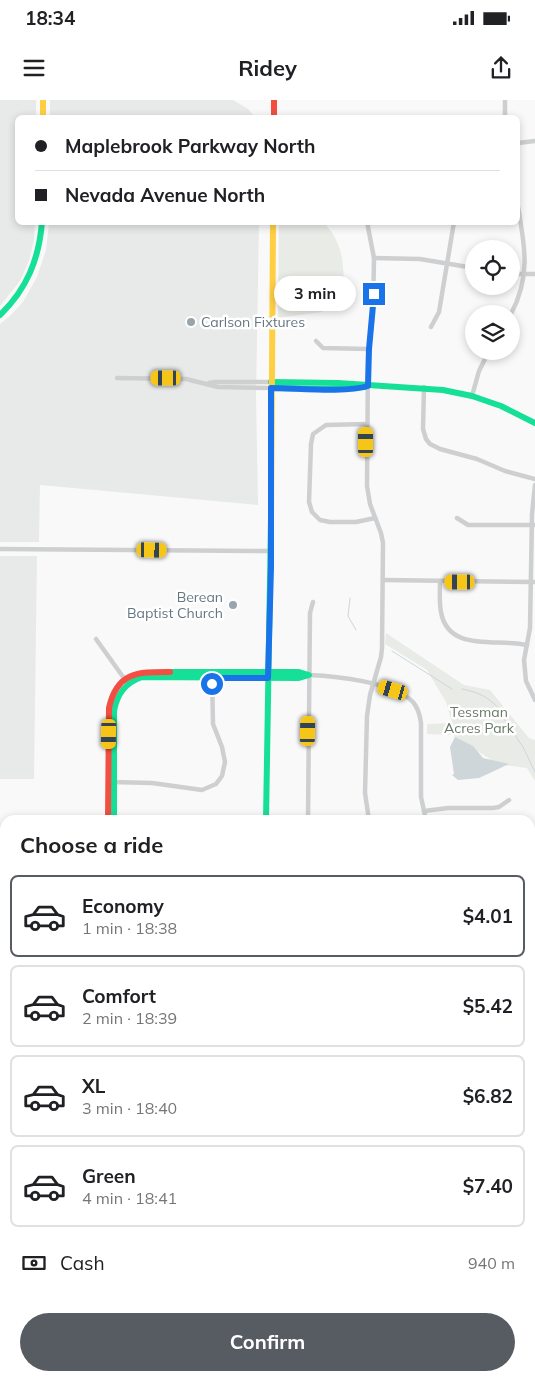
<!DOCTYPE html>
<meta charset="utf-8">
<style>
body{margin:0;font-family:Mulish,sans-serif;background:#f2f2f2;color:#202124;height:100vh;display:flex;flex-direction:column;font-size:19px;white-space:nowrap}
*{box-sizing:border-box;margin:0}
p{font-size:16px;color:#757577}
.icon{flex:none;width:28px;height:28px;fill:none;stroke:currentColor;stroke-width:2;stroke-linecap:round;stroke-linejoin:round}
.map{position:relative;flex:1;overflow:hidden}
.drawer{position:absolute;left:0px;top:715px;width:535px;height:566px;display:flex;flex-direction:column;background:#fff;border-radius:15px 15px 0 0;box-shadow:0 2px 8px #0003}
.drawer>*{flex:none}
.hud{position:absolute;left:15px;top:15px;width:505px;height:110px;border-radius:8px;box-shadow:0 2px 8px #0003;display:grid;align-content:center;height:110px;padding:0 20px;background:#fff}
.tools{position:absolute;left:465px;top:140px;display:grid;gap:10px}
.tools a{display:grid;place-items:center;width:55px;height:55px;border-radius:50%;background:#fff;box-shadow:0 2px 8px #0003;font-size:25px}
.end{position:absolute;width:22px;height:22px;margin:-11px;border:6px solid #1a73e8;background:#fff;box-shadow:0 0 0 2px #fff}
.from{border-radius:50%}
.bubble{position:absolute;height:35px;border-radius:18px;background:#fff;box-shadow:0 2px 8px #0003;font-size:16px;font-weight:700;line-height:35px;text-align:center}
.car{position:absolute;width:15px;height:30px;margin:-15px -8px;border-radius:6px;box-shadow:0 0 4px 1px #0007;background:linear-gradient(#f5c518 24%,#345 0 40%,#f5c518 0 76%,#345 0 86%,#f5c518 0)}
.hud b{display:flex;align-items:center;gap:18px;height:48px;font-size:19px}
.hud b+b{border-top:1px solid #e0e0e0}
.hud i{width:12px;height:12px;background:#202124}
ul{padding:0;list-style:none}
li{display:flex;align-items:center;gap:15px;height:82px;margin:0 10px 8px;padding:0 10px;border:2px solid #e0e0e0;border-radius:8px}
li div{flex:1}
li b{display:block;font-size:19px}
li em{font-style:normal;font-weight:700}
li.selected{border-color:#565c61}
li>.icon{width:45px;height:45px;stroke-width:1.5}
h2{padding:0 20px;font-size:22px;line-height:60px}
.pay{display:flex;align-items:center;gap:12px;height:55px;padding:0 20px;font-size:19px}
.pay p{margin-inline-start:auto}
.action{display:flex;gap:10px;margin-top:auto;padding:10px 20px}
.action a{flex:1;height:58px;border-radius:30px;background:#565c61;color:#fff;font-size:20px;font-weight:700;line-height:58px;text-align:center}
.status{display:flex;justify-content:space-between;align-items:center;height:35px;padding:0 25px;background:#fff;direction:ltr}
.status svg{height:14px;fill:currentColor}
header{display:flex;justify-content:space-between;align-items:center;height:65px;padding:0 20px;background:#fff;font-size:22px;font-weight:700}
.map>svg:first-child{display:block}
.built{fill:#e8e9e9}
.green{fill:#e8ebe6}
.water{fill:#ced6d9}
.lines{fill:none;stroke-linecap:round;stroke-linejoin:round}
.stream{stroke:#ced6d9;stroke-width:1}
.street{stroke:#cecfd0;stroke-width:4.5}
.fast{stroke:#16e098;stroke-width:6}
.slow{stroke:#ffcf43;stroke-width:6}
.jam{stroke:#f24e42;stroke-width:6}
.route{stroke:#1a73e8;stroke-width:6}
.poi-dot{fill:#99a4ac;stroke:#fff;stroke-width:2}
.labels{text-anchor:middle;stroke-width:5;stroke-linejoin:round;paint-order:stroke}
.poi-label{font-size:14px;fill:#657683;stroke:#fff;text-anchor:start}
.park-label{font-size:14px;fill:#687a64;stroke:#fff}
</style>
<div class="status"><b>18:34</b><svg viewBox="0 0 49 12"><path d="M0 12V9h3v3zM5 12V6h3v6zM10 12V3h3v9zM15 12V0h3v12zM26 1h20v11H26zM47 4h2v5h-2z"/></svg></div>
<header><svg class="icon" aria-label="menu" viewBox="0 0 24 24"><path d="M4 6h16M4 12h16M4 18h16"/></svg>Ridey<svg class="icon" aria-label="share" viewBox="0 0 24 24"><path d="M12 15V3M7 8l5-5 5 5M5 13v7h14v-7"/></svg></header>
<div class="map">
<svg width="535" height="1281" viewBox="0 0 535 1281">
<rect width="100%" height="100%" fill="#f9f9f9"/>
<g class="built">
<polygon points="0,0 36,0 36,17 18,18 18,122 35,123 34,140 29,161 20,181 0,206"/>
<polygon points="50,0 233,0 248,9 255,17 50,17"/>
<polygon points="49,123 259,123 256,296 258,405 40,385 39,442 0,442 0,224 10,216 23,202 37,177 46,150"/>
<polygon points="0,456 37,456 34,679 0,679"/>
</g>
<g class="green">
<path d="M279 123H324C346 146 344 170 343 201L322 212 278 218Z"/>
<polygon points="386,533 464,585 490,590 529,638 535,640 535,681 527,668 498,664 452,635 427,634 427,624 452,623 446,602 427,570 385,544"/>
<rect x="99" y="1276" width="82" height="5"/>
<polygon points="278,1276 323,1276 320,1281 278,1281"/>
<polygon points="344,1276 418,1276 419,1281 343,1281"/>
</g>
<polygon class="water" points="455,637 473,646 483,658 509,664 479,678 458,680 452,675 454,674 450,647"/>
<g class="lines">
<g class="stream">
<polyline points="350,498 348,516 356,530"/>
<polyline points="392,551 452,589"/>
<path d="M462 589C478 592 489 597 500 610"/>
<polyline points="504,619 523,647 535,672"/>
</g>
<g class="street">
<polyline points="505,18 505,0"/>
<polyline points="518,43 535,41"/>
<polyline points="367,122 374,158 373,214 368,258 367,386 370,404 381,433 383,443 382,548 381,557 370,595 367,616 365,693 369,720"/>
<polyline points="374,158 420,159 474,168"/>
<polyline points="511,174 535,174"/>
<path d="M511 214C531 176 525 147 518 107"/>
<polyline points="431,227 439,212 454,122"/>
<polyline points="316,241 323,248 369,249"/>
<polyline points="117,278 186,279 218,287 271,288"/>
<polyline points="209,283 215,282 271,282"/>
<polyline points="424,287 423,329 426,339 430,344 440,349 477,359 505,371 535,379"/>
<polyline points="472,296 479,271 489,251"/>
<polyline points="367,324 326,325 313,334 311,344 309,402 312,412 320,420 330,422 356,422 375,418"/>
<polyline points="535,385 532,414 530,528 524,560 526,581 535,600"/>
<polyline points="457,418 468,425 535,425"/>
<polyline points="0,449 270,451"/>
<polyline points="384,480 535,482"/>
<path d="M440 481C440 492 439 502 441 512 448 553 498 538 527 545"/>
<polyline points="96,539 126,581"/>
<path d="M309 575C335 576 394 582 413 602 418 608 420 615 421 623V697L426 720"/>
<polyline points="112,682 152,683 202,690 216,684 222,676 225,662 222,647 213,624 212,575"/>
<polyline points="424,711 448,708 493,708 499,707 509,700"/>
<polyline points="308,720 310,513 313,502"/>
<polyline points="530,773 535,770"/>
<polyline points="530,803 535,802"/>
<polyline points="530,826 535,826"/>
<polyline points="530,961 535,965"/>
<polyline points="530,1010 535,1003"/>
<polyline points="530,1149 535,1149"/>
<polyline points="0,1171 5,1171"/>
<polyline points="530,1224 535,1235"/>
<polyline points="0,1229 5,1229"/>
<polyline points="69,1276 69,1281"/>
<polyline points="221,1276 223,1281"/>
</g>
<g class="fast">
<path d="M0 215C27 189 39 159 42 122"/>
<polyline points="271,282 338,283 443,290 472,296 501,306 535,323"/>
<polyline points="271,288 330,289 365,287"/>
<path d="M114 720V611C117 594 125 583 142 577L299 578 309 575 299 572H170"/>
<polyline points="266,720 271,418"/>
<polyline points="0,905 5,905"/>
<polyline points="0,914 5,914"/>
<polyline points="264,1276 264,1281"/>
</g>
<g class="slow">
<polyline points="43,0 43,18"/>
<polyline points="271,418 273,122"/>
<polyline points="530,909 535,909"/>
</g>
<g class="jam">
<polyline points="274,0 274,18"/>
<path d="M108 720 109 608C117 571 139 572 170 572"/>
<polyline points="530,917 535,917"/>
</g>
</g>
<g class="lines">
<path class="route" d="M212 584V578H268L271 467V288C297 288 345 293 368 286L369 249 374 194"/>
</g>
<g class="poi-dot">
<circle cx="191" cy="222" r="5"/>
<circle cx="233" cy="505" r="5"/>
</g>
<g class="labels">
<g class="poi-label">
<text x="201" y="227">Carlson Fixtures</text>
<text x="223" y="502" text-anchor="end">Berean<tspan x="223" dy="16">Baptist Church</tspan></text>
</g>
<g class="park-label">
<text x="479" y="617">Tessman<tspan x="479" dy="16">Acres Park</tspan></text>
</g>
</g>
</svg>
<div class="tools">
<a><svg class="icon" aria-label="locate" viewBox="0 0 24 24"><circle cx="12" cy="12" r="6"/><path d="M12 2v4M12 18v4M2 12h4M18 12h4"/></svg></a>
<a><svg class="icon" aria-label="layers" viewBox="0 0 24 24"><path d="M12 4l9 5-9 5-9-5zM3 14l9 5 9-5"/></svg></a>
</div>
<i class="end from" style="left:212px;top:584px"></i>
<i class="end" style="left:374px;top:194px"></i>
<div class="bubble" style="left:274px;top:176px;width:82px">3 min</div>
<i class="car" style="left:166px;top:278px;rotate:270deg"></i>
<i class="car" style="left:366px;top:342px;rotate:0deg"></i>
<i class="car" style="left:152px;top:450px;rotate:91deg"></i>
<i class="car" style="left:460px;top:482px;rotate:270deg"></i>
<i class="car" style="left:393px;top:590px;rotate:286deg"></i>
<i class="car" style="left:308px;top:631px;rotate:1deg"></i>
<i class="car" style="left:109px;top:634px;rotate:181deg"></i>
<div class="hud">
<b><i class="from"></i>Maplebrook Parkway North</b>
<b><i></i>Nevada Avenue North</b>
</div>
<section class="drawer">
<h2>Choose a ride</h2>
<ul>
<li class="selected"><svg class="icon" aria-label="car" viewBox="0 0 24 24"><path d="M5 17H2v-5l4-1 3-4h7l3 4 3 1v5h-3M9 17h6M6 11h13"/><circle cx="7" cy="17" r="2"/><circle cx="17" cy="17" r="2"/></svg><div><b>Economy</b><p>1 min · 18:38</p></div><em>$4.01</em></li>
<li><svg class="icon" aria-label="car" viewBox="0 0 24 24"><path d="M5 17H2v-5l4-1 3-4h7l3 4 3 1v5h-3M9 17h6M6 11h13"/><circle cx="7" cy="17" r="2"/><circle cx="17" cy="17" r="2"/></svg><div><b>Comfort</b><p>2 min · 18:39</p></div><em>$5.42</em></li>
<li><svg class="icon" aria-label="car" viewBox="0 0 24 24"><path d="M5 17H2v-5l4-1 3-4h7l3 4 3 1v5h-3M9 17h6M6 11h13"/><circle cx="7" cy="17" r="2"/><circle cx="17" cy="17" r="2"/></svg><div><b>XL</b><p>3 min · 18:40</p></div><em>$6.82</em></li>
<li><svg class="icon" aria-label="car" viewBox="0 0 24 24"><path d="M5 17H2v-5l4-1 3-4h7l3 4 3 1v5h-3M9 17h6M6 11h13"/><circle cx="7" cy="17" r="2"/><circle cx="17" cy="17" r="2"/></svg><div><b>Green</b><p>4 min · 18:41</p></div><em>$7.40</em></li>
</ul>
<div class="pay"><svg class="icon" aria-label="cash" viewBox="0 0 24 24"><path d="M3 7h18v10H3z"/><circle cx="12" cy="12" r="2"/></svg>Cash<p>940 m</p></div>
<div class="action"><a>Confirm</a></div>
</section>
</div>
